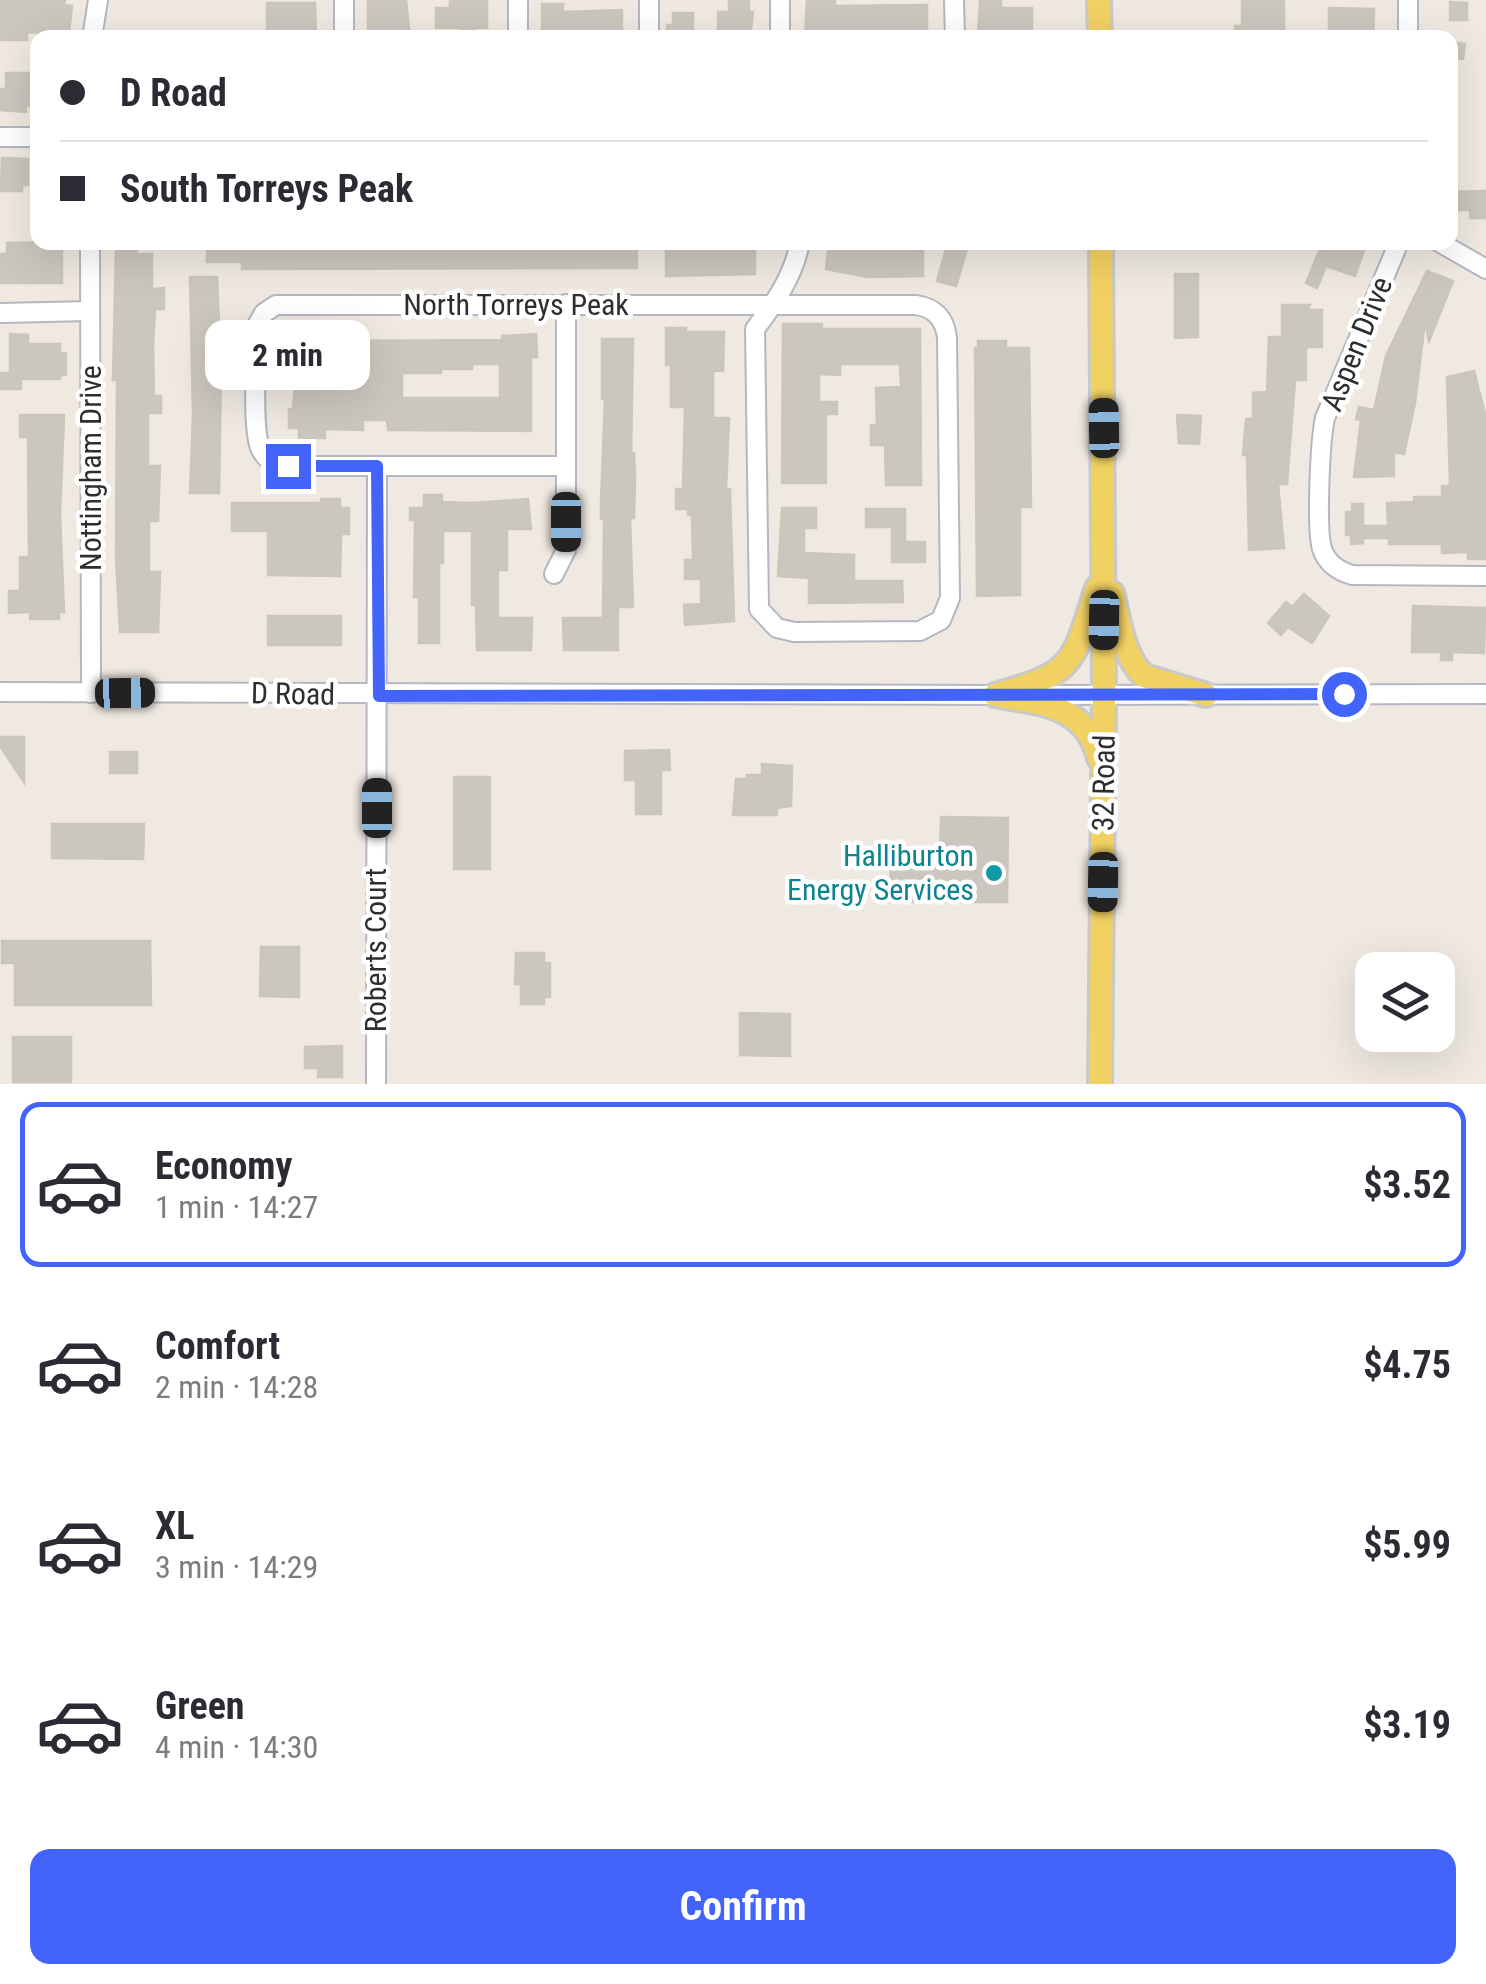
<!DOCTYPE html>
<meta charset="utf-8">
<style>
body{margin:0;font-family:"Roboto Condensed",sans-serif;background:#f2f2f3;color:#2b2b33;height:100vh;display:flex;flex-direction:column;font-size:38px;white-space:nowrap}
*{box-sizing:border-box;margin:0}
p{font-size:32px;color:#7c7c81}
.icon{flex:none;width:55px;height:55px;fill:none;stroke:currentColor;stroke-width:2;stroke-linecap:round;stroke-linejoin:round}
.map{position:relative;height:1084px;overflow:hidden}
.sheet{display:flex;flex-direction:column;background:#fff;flex:1}
.sheet>*{flex:none}
.guide{position:absolute;left:30px;top:30px;width:1428px;height:220px;border-radius:20px;box-shadow:0 10px 40px #0002;display:grid;align-content:center;height:220px;padding:0 30px;background:#fff}
.fabs{position:absolute;left:1355px;top:952px;display:grid;gap:20px}
.fabs a{display:grid;place-items:center;width:100px;height:100px;border-radius:20px;background:#fff;box-shadow:0 10px 40px #0002;font-size:50px}
.end{position:absolute;width:45px;height:45px;margin:-22px;border:12px solid #4264fb;background:#fff;box-shadow:0 0 0 5px #fff}
.from{border-radius:50%}
.bubble{position:absolute;height:70px;border-radius:20px;background:#fff;box-shadow:0 10px 40px #0002;font-size:32px;font-weight:700;line-height:70px;text-align:center}
.car{position:absolute;width:30px;height:60px;margin:-30px -15px;border-radius:12px;box-shadow:0 0 8px 2px #0007;background:linear-gradient(#222 24%,#8ab4d8 0 40%,#222 0 76%,#8ab4d8 0 86%,#222 0)}
.guide b{display:flex;align-items:center;gap:35px;height:95px;font-size:38px}
.guide b+b{border-top:2px solid #e1e1e2}
.guide i{width:25px;height:25px;background:#2b2b33}
ul{padding:18px 0 0;list-style:none}
li{display:flex;align-items:center;gap:30px;height:165px;margin:0 20px 15px;padding:0 10px;border:5px solid transparent;border-radius:20px}
li div{flex:1}
li b{display:block;font-size:38px}
li em{font-style:normal;font-weight:700}
li.current{border-color:#4264fb}
li>.icon{width:90px;height:90px;stroke-width:1.5}
.button{display:flex;gap:20px;margin-top:auto;padding:20px 30px}
.button a{flex:1;height:115px;border-radius:20px;background:#4264fb;color:#fff;font-size:40px;font-weight:700;line-height:115px;text-align:center}
.map>svg:first-child{display:block}
.building{fill:#cbc7bf;stroke:#cbc5ba;stroke-width:2.5;fill-rule:evenodd}
.lines{fill:none;stroke-linecap:round;stroke-linejoin:round}
.minor-casing{stroke:#b4b7c1;stroke-width:22}
.major-casing{stroke:#c9c9c9;stroke-width:28}
.minor{stroke:#fff;stroke-width:18}
.major{stroke:#f2d163;stroke-width:22}
.route{stroke:#4264fb;stroke-width:12}
.culture-dot{fill:#0f9aa8;stroke:#fff;stroke-width:4}
.labels{text-anchor:middle;stroke-width:9;stroke-linejoin:round;paint-order:stroke}
.street-label{font-size:30px;fill:#2e2e2e;stroke:#fff}
.culture-label{font-size:30px;fill:#0d838f;stroke:#fff;text-anchor:end}
</style>
<div class="map">
<svg width="1486" height="1084" viewBox="0 0 1486 1084">
<rect width="100%" height="100%" fill="#efe9e1"/>
<g class="building">
<polygon points="0,0 65,0 64,5 72,6 69,32 61,31 61,35 27,32 27,40 0,40"/>
<polygon points="368,0 406,0 410,38 368,38"/>
<polygon points="450,0 487,0 487,28 474,28 474,32 461,32 461,28 436,28 436,8 450,8"/>
<polygon points="729,0 749,0 749,12 753,12 750,38 729,38 729,32 718,32 718,12 729,12"/>
<polygon points="807,0 835,0 835,6 927,5 927,38 805,38"/>
<polygon points="980,0 1001,0 1001,8 1032,8 1032,38 978,38"/>
<polygon points="1242,0 1284,0 1284,38 1235,38 1235,26 1242,26"/>
<polygon points="1450,2 1467,3 1467,20 1450,20"/>
<polygon points="267,3 315,3 316,38 267,38"/>
<polygon points="542,4 563,4 563,12 622,10 622,38 601,38 601,32 542,32"/>
<polygon points="1329,8 1374,9 1373,38 1329,38"/>
<polygon points="673,13 693,13 693,38 667,38 667,25 673,25"/>
<polygon points="1451,42 1465,44 1463,59 1450,58"/>
<polygon points="6,73 38,73 38,106 26,106 26,112 0,110 0,89 6,89"/>
<polygon points="2,158 28,159 28,185 22,185 22,191 1,191"/>
<polygon points="1486,191 1486,218 1470,218 1470,210 1450,210 1450,192"/>
<polygon points="62,242 62,283 0,283 1,254 7,254 7,243"/>
<polygon points="207,242 350,242 350,247 373,247 373,242 637,242 637,268 242,269 242,262 207,262"/>
<polygon points="755,242 755,274 666,276 666,249 673,249 674,243"/>
<polygon points="829,242 923,242 923,276 868,277 826,269"/>
<polygon points="948,242 968,245 956,286 937,281"/>
<polygon points="1323,242 1352,242 1365,247 1355,276 1326,266 1317,288 1306,283"/>
<polygon points="116,247 137,247 137,254 152,254 152,289 164,288 164,309 155,309 153,344 154,396 161,396 161,413 148,413 148,466 160,466 158,521 149,521 149,572 160,572 158,632 120,632 116,557 117,380 113,380"/>
<polygon points="1427,271 1453,281 1429,341 1425,321 1415,403 1404,454 1394,452 1394,476 1354,477 1361,420 1356,419 1359,407 1374,410 1386,356"/>
<polygon points="1175,274 1198,274 1198,337 1175,338"/>
<polygon points="190,277 217,277 221,373 219,493 190,493 193,416"/>
<polygon points="1282,305 1310,305 1307,310 1322,310 1322,347 1306,347 1306,380 1295,380 1287,484 1278,484 1284,548 1249,550 1247,455 1243,455 1246,419 1253,419 1253,393 1267,392 1269,337 1282,337"/>
<polygon points="783,324 822,324 822,329 920,329 921,485 886,485 885,445 871,445 871,425 877,425 876,388 901,387 900,364 840,364 840,375 819,374 819,402 837,402 837,414 826,414 826,483 782,483"/>
<polygon points="666,328 686,328 686,332 724,332 723,371 713,371 713,418 729,418 726,489 730,489 734,621 685,625 684,605 701,604 701,579 685,579 685,560 693,560 692,515 688,515 688,509 676,509 676,489 683,489 685,407 671,407 671,365 666,365"/>
<polygon points="10,334 28,335 28,344 60,344 60,353 66,353 66,375 60,375 60,379 21,379 21,389 0,389 0,373 10,373"/>
<path d="M304 334H322V341L502 340V336L536 334 537 357H531V431L388 430 387 420H363V430L325 429V438H299V428H289V409H293L295 383V360H289V342H303ZM472 364H500V398H402V373H441V369H472Z"/>
<polygon points="602,339 633,339 631,453 634,453 635,478 634,518 630,518 633,607 618,607 618,650 564,650 563,618 603,618 604,519 601,519 601,501 605,399 602,399"/>
<polygon points="978,341 1006,341 1006,348 1029,348 1031,507 1020,507 1020,595 977,596 975,348 978,348"/>
<polygon points="1474,371 1485,414 1486,559 1468,559 1468,552 1442,553 1442,544 1389,544 1389,538 1363,538 1363,543 1351,544 1351,535 1346,535 1346,512 1352,512 1352,504 1363,504 1363,526 1388,526 1387,503 1414,502 1414,497 1442,497 1442,486 1450,486 1447,377"/>
<polygon points="20,415 64,415 60,514 64,612 59,612 59,619 30,619 30,612 9,613 9,591 20,591 20,557 29,557 28,437 20,437"/>
<polygon points="1177,415 1201,416 1199,444 1179,443"/>
<polygon points="424,495 442,495 442,502 473,503 528,499 531,529 507,529 507,570 498,570 498,618 532,618 531,650 477,650 476,605 472,605 472,531 443,531 443,563 439,563 439,643 419,643 419,597 414,597 415,520 410,520 410,508 424,508"/>
<polygon points="321,499 340,499 340,508 349,508 349,534 341,534 340,576 268,575 268,531 232,531 232,503 321,503"/>
<polygon points="782,508 816,508 816,528 804,528 804,553 854,555 854,581 902,581 903,602 809,603 809,578 778,576"/>
<polygon points="866,509 905,509 905,542 925,542 925,562 892,562 892,527 866,527"/>
<polygon points="1304,594 1329,616 1312,643 1288,627 1281,635 1268,623 1286,602 1292,607"/>
<polygon points="1413,606 1485,608 1484,653 1452,652 1452,660 1441,660 1441,652 1412,652"/>
<rect x="268" y="616" width="73" height="29"/>
<polygon points="0,737 24,737 24,782 0,746"/>
<polygon points="669,750 670,770 661,770 661,814 636,814 636,780 625,780 625,751"/>
<rect x="110" y="752" width="27" height="21"/>
<polygon points="762,764 792,766 791,806 777,808 777,815 733,815 736,779 747,779 747,775 762,775"/>
<rect x="454" y="777" width="36" height="92"/>
<polygon points="941,817 1008,818 1007,902 890,902 891,853 940,853"/>
<polygon points="52,824 144,824 143,859 52,858"/>
<polygon points="2,941 150,941 151,1005 15,1005 15,963 2,963"/>
<polygon points="261,947 299,947 299,997 260,996"/>
<polygon points="516,953 544,953 544,963 550,963 550,997 544,997 544,1004 521,1004 521,984 515,984"/>
<polygon points="740,1013 790,1014 790,1056 740,1055"/>
<rect x="13" y="1037" width="58" height="45"/>
<polygon points="342,1046 342,1077 318,1077 318,1068 305,1068 305,1047"/>
</g>
<g class="lines">
<g class="minor-casing">
<g id="minor">
<polyline points="344,0 344,38"/>
<polyline points="518,0 518,38"/>
<polyline points="649,0 649,38"/>
<polyline points="780,0 780,38"/>
<polyline points="954,0 955,38"/>
<polyline points="1408,0 1408,38"/>
<polyline points="92,38 98,0"/>
<polyline points="0,137 38,137"/>
<polyline points="90,242 91,693"/>
<path d="M1399 242 1325 418C1320 441 1316 528 1322 549 1327 563 1338 571 1352 575L1486 576"/>
<polyline points="1439,242 1486,269"/>
<polyline points="0,313 90,311"/>
<path d="M566 466H288C276 465 267 461 261 450 251 431 257 352 256 327L264 313 276 305H916C935 308 945 319 947 338L950 598 941 620 920 631 794 632 777 628 759 609 755 329C775 303 794 275 800 242"/>
<polyline points="554,574 566,550 566,304"/>
<polyline points="0,692 1006,695"/>
<polyline points="1032,695 1486,694"/>
<polyline points="376,1084 377,466"/>
</g>
</g>
<g class="major-casing">
<g id="major">
<polyline points="1099,0 1100,38"/>
<path d="M1112 593C1119 620 1123 657 1144 676L1206 695"/>
<path d="M995 695C1076 673 1072 664 1097 588"/>
<path d="M1004 697C1047 703 1087 709 1099 758"/>
<polyline points="1100,1084 1104,695 1101,242"/>
</g>
</g>
<use href="#minor" class="minor"/>
<use href="#major" class="major"/>
</g>
<g class="lines">
<polyline class="route" points="288,466 377,466 379,696 1344,694"/>
</g>
<circle class="culture-dot" cx="994" cy="873" r="10"/>
<g class="labels">
<g class="street-label">
<text x="516" y="315">North Torreys Peak</text>
<text transform="translate(1357 344) rotate(-68)" y="10">Aspen Drive</text>
<text transform="translate(91 468) rotate(-90)" y="10">Nottingham Drive</text>
<text transform="translate(293 694) rotate(1)" y="10">D Road</text>
<text transform="translate(1104 783) rotate(-89)" y="10">32 Road</text>
<text transform="translate(376 950) rotate(-90)" y="10">Roberts Court</text>
</g>
<g class="culture-label">
<text x="974" y="866">Halliburton<tspan x="974" dy="34">Energy Services</tspan></text>
</g>
</g>
</svg>
<div class="fabs">
<a><svg class="icon" aria-label="layers" viewBox="0 0 24 24"><path d="M12 4l9 5-9 5-9-5zM3 14l9 5 9-5"/></svg></a>
</div>
<i class="end from" style="left:1344px;top:694px"></i>
<i class="end" style="left:288px;top:466px"></i>
<div class="bubble" style="left:205px;top:320px;width:165px">2 min</div>
<i class="car" style="left:1104px;top:428px;rotate:359deg"></i>
<i class="car" style="left:566px;top:522px;rotate:180deg"></i>
<i class="car" style="left:1104px;top:620px;rotate:181deg"></i>
<i class="car" style="left:125px;top:693px;rotate:89deg"></i>
<i class="car" style="left:377px;top:808px;rotate:0deg"></i>
<i class="car" style="left:1103px;top:882px;rotate:181deg"></i>
<div class="guide">
<b><i class="from"></i>D Road</b>
<b><i></i>South Torreys Peak</b>
</div>
</div>
<section class="sheet">
<ul>
<li class="current"><svg class="icon" aria-label="car" viewBox="0 0 24 24"><path d="M5 17H2v-5l4-1 3-4h7l3 4 3 1v5h-3M9 17h6M6 11h13"/><circle cx="7" cy="17" r="2"/><circle cx="17" cy="17" r="2"/></svg><div><b>Economy</b><p>1 min · 14:27</p></div><em>$3.52</em></li>
<li><svg class="icon" aria-label="car" viewBox="0 0 24 24"><path d="M5 17H2v-5l4-1 3-4h7l3 4 3 1v5h-3M9 17h6M6 11h13"/><circle cx="7" cy="17" r="2"/><circle cx="17" cy="17" r="2"/></svg><div><b>Comfort</b><p>2 min · 14:28</p></div><em>$4.75</em></li>
<li><svg class="icon" aria-label="car" viewBox="0 0 24 24"><path d="M5 17H2v-5l4-1 3-4h7l3 4 3 1v5h-3M9 17h6M6 11h13"/><circle cx="7" cy="17" r="2"/><circle cx="17" cy="17" r="2"/></svg><div><b>XL</b><p>3 min · 14:29</p></div><em>$5.99</em></li>
<li><svg class="icon" aria-label="car" viewBox="0 0 24 24"><path d="M5 17H2v-5l4-1 3-4h7l3 4 3 1v5h-3M9 17h6M6 11h13"/><circle cx="7" cy="17" r="2"/><circle cx="17" cy="17" r="2"/></svg><div><b>Green</b><p>4 min · 14:30</p></div><em>$3.19</em></li>
</ul>
<div class="button"><a>Confirm</a></div>
</section>
